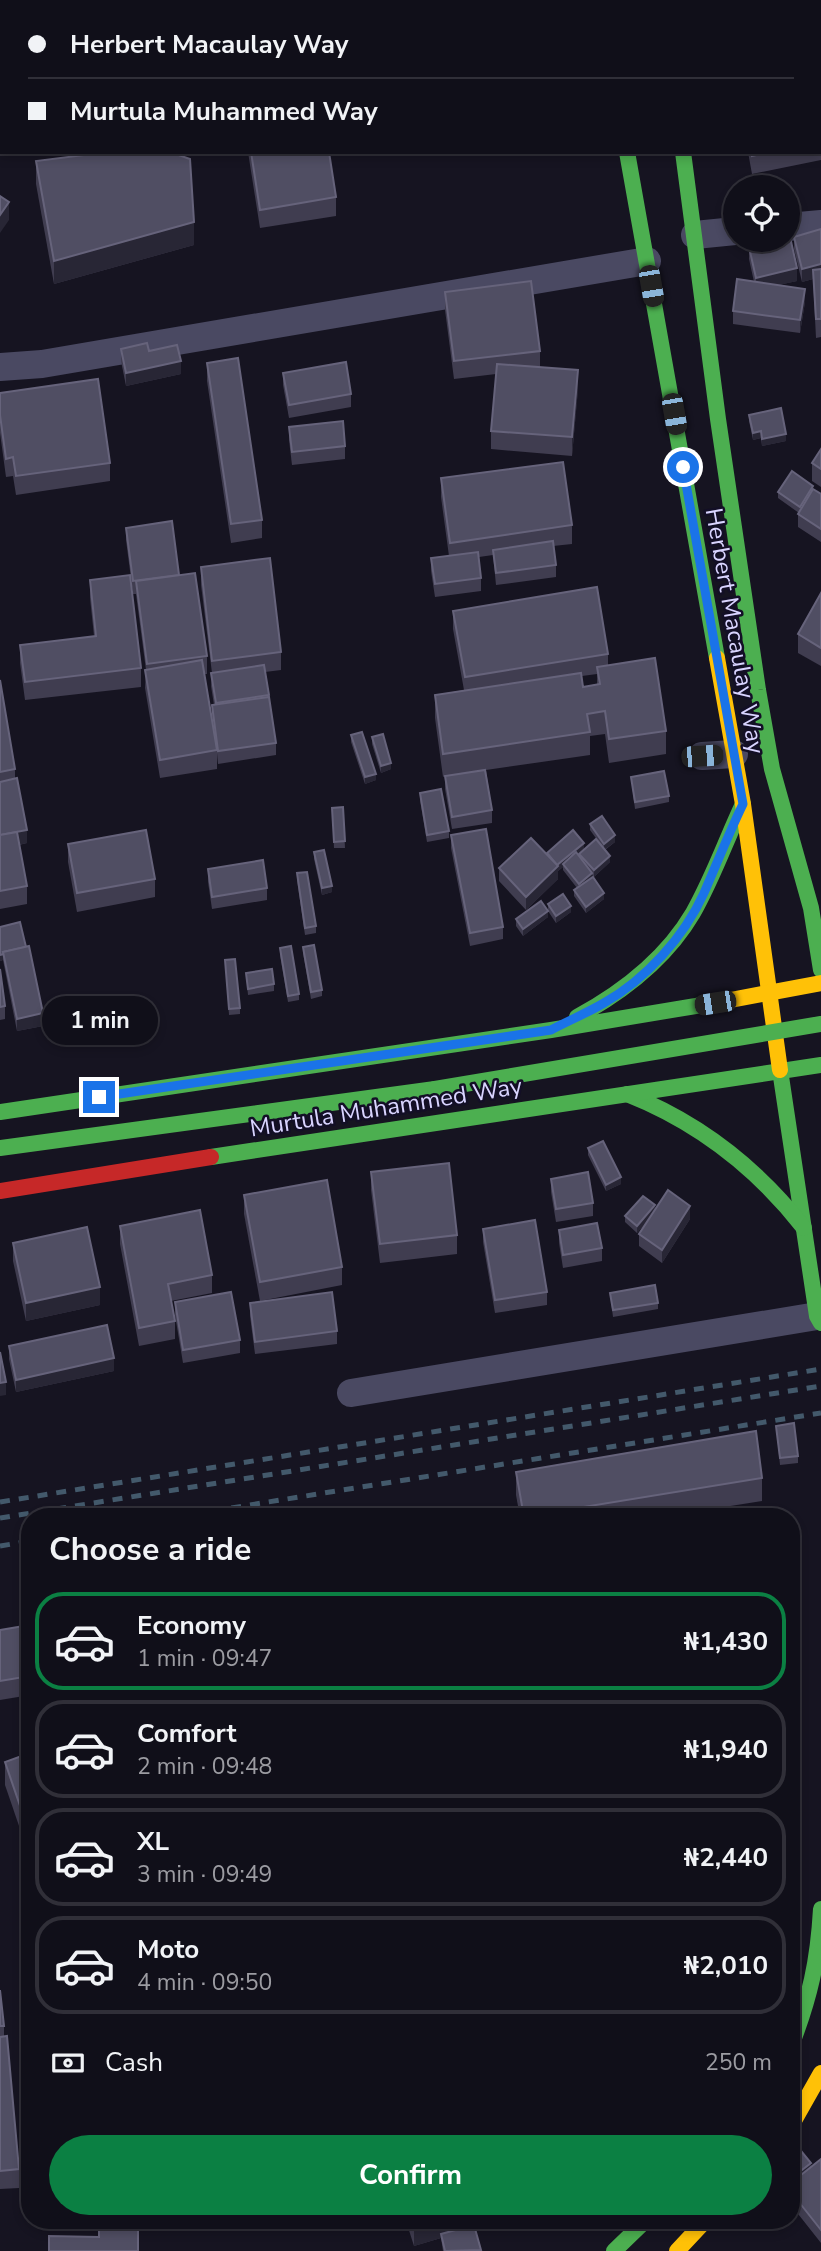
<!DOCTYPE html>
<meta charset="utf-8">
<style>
body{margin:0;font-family:"Nunito Sans",sans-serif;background:#1e1d26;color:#f1f3f6;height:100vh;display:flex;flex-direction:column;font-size:26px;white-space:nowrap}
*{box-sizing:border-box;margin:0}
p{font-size:23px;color:#9c9ca2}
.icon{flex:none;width:38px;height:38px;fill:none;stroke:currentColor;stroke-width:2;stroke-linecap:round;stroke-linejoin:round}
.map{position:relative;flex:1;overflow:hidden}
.side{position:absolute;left:21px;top:1508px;width:779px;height:721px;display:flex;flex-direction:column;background:#100f19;border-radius:28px;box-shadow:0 4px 10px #0003,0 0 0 2px #302f38}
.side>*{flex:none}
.banner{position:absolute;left:0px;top:0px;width:822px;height:154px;box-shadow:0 4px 10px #0003,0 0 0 2px #302f38;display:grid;align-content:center;height:154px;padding:0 28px;background:#100f19}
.buttons{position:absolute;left:723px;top:175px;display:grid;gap:14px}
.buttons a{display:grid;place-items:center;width:77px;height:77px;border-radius:50%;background:#100f19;box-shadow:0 4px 10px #0003,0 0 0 2px #302f38;font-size:35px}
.end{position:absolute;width:32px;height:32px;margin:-16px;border:9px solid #1a73e8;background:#fff;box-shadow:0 0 0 4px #fff}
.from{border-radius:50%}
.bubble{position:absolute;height:49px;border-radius:24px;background:#100f19;box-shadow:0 4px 10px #0003,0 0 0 2px #302f38;font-size:23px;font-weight:700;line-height:49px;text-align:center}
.car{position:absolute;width:21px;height:42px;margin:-21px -10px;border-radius:9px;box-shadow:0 0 5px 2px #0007;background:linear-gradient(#222 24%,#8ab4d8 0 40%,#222 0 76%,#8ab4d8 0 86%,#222 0)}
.banner b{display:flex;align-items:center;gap:24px;height:66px;font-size:26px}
.banner b+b{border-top:2px solid #302f38}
.banner i{width:18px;height:18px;background:#f1f3f6}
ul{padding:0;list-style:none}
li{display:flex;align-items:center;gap:21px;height:98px;margin:0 14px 10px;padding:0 14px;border:4px solid #302f38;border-radius:28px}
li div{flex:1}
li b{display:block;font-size:26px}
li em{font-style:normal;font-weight:700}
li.on{border-color:#0b8043}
li>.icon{width:63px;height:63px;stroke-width:1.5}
h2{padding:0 28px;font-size:32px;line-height:84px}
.pay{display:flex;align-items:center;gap:18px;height:77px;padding:0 28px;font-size:26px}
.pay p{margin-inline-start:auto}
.button{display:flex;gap:14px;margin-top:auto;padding:14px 28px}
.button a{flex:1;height:80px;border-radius:42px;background:#0b8043;color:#fff;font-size:28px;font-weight:700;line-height:80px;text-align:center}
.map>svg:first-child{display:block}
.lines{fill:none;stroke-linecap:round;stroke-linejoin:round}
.street{stroke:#4a4962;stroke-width:28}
.fast{stroke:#4caf50;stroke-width:16}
.slow{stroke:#ffc107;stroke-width:16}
.jam{stroke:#c62828;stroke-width:16}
.rail{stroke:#43596b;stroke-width:5;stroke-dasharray:10 9;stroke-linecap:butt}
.fast-bridge{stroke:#4caf50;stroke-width:16}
.wall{fill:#403d50;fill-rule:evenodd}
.shaded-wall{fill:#282635}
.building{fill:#504e63;stroke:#66637b;stroke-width:2}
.route{stroke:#1a73e8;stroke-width:9}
.labels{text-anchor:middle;stroke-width:5;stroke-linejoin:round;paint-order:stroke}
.street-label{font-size:24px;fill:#d9d4ff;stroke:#130f26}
</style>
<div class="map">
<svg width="821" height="2251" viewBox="0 0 821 2251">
<rect width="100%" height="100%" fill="#161421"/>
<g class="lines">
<g class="street">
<polyline points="788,227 821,224"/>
<polyline points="695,235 735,231"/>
<polyline points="0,367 42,364 647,261"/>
<polyline points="702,756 734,754"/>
<polyline points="351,1393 817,1316"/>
</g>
<g class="fast">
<polyline points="602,0 602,2"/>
<polyline points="627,152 717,658"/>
<polyline points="683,152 718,419 758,690 772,769 811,908 821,970"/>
<path d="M577 1017C623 992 666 959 693 913 713 878 726 840 743 804"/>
<polyline points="780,1070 817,1316 821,1323"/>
<path d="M627 1094C698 1122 757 1168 804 1228"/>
<polyline points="0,1112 551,1030 720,1002"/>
<polyline points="0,1148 435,1089"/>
<polyline points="211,1157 821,1065"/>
<path d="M791 2046C810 1997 818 1962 821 1909"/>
<polyline points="614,2251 645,2221"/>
</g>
<g class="slow">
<polyline points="660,0 660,2"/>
<polyline points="717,658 743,804 780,1070"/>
<polyline points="720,1002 821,983"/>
<polyline points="791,2126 821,2073"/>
<polyline points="677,2251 705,2221"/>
</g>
<polyline class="jam" points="0,1191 211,1157"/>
<g class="rail">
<polyline points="0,1502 821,1369"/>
<polyline points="175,1517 821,1413"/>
<polyline points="0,1518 821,1386"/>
<polyline points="0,1546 30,1541"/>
</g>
<polyline class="fast-bridge" points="435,1089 821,1024"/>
</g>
<g class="wall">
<polygon points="0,0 63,0 62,2 2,2 2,95 0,94 0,98 2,96 2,125 0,123"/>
<polygon points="702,0 785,0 784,2 702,2"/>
<polygon points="805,0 821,0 821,160 752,174 748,152 821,152 821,2 805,2"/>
<polygon points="248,152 329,152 336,197 336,216 260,228"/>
<polygon points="36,161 194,245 54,284 36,184"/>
<polygon points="821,229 821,337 816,338 813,279 802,282 794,249 794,237"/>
<polygon points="749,247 797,281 778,285 805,302 800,333 733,324 733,311 754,282 749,259"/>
<polygon points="445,292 540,351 540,367 578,389 572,456 491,449 491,431 496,374 454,379 445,310"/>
<polygon points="121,349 149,351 181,374 126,386 121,361"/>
<polygon points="207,363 262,520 262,538 231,543 207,381"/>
<polygon points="283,373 351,394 351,407 289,418 283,385"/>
<polygon points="0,393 110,463 110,481 16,495 13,476 6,477 0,433"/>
<polygon points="749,415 786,441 762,446 761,438 753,440 749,421"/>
<polygon points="289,427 345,446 345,459 292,465 289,440"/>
<polygon points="821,449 821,487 812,481 812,463"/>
<polygon points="441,478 572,525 572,544 553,546 556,565 556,577 496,585 493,555 479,557 481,578 481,591 435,597 431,571 431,558 449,556 441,497"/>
<polygon points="813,489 821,494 821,542 798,527 798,514 799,513 778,498 778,492"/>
<polygon points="126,528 179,575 207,656 207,674 204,674 215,738 212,718 212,705 214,705 211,686 212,673 201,585 201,567 281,652 281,670 265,672 276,743 276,755 218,764 217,753 217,769 160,778 145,688 146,670 136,594 133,594 126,540"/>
<polygon points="90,580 141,668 141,687 25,700 20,663 20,645 94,636 90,598"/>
<polygon points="821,593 821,666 798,653 798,634"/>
<path d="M453 611 608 654V665L666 731V754L609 763 605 734 590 736V755L486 770 492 810V823L452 829 445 789V776L443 777 435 718V695L464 690 453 629ZM597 674V684L583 687 582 676Z"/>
<polygon points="0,680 15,769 15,779 27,843 19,845 27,886 27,904 0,909"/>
<polygon points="351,735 376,780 365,784 351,742"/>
<polygon points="372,737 391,769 381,773 372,744"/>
<polygon points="631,777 669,796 669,802 635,809"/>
<polygon points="420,793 449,831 449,838 427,842 420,800"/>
<polygon points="343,807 345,848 334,848 332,808"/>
<polygon points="590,824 615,842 605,850 610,862 594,877 592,875 592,878 604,899 586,913 574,896 574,890 577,888 563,870 563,867 558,871 558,879 526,910 499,881 499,868 547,855 577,854 579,856 579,854 598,841 590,830"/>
<polygon points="451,835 503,927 503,939 470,946 451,848"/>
<polygon points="68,844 155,879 155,897 77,912 68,862"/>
<polygon points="314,852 332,892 322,895 314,859"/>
<polygon points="208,869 267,888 267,900 212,909 208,882"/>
<polygon points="297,873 316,926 316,933 305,935 297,880"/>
<polygon points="548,904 571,912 556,923 548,911 548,917 523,936 516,926 516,919 548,911"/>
<polygon points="0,927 43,1026 17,1031 3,960 0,961"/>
<polygon points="303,947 322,990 322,996 311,999 303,953"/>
<polygon points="280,948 299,994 299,1000 288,1002 280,955"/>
<polygon points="225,960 240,1008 240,1014 229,1015"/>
<polygon points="0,969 5,1006 5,1019 0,1020"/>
<polygon points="246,973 274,984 274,991 248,995"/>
<polygon points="588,1148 621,1184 606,1191 588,1155"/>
<polygon points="371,1172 457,1235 457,1254 380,1263 371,1190"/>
<polygon points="551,1179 593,1203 593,1216 556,1222 551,1192"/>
<polygon points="244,1195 342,1267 342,1285 260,1301 244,1214"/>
<polygon points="625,1216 690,1219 662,1263 639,1246 639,1234 649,1219 637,1233 625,1222"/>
<polygon points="120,1226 212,1275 212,1293 171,1301 175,1321 175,1339 139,1346 120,1244"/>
<polygon points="483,1229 547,1292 547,1305 495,1313 483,1242"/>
<polygon points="559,1230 602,1248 602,1261 563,1268 559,1243"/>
<polygon points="13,1243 100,1305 26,1321 13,1261"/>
<polygon points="610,1293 658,1303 658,1309 613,1317"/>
<polygon points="175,1302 240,1340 240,1353 183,1363 175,1315"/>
<polygon points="250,1303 337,1331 337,1344 255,1354 250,1316"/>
<polygon points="9,1346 114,1371 16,1392 9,1359"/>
<polygon points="776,1426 798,1456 798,1463 780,1465"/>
<polygon points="516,1472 762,1478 762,1501 661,1517 520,1517 516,1495"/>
<polygon points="30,1625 30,1695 0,1700 0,1630"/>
<polygon points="30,1753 30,1858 5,1785 5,1762"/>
<polygon points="0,1990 4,2026 4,2037 19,2169 19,2188 0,2189"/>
<polygon points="791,2151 811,2167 821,2159 821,2243 791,2205"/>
<polygon points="406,2221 463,2221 463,2228 481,2251 443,2251 441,2238 414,2246"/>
</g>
<g class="shaded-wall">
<polygon points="197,0 212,0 212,2 194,2 194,1"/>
<polygon points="9,202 9,220 0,233 0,215"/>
<polygon points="194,222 194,245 54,284 54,261"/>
<polygon points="821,264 821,277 813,270 813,279 802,282 802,269"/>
<polygon points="797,268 797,281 756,290 756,278"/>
<polygon points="805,289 805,302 800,333 800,320"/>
<polygon points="181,361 181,374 126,386 126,373"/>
<polygon points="578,370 578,389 572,456 572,437"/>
<polygon points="761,431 761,438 753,440 753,433"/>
<polygon points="786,434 786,441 762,446 762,439"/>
<polygon points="813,486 813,493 800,513 800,507"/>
<polygon points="391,763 391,769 381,773 381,766"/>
<polygon points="376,774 376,780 365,784 365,777"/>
<polygon points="27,830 27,843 0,849 0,836"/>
<polygon points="615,835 615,842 604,850 604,844"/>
<polygon points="584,843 584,849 564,866 563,864 563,867 558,871 558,879 526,910 526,897 557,865"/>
<polygon points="610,856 610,862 594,877 594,870"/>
<polygon points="592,873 592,879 579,890 579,884"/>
<polygon points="332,886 332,892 322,895 322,888"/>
<polygon points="604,893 604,899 586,913 586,907"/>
<polygon points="571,906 571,912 556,923 556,916"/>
<polygon points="548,911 548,917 523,936 523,929"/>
<polygon points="3,954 3,960 0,961 0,955"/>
<polygon points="43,1013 43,1026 17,1031 17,1019"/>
<polygon points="621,1177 621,1184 606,1191 606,1185"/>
<polygon points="655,1205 655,1212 637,1233 637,1226"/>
<polygon points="690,1206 690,1219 662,1263 662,1250"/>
<polygon points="100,1287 100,1305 26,1321 26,1303"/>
<polygon points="114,1358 114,1371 16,1392 16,1380"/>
<polygon points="6,1382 6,1395 0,1396 0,1383"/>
<polygon points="811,2163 811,2169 793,2184 793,2177"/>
<polygon points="422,2221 463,2221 463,2231 441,2234 441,2238 414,2246 414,2223"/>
</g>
<g class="building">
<polygon points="0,0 48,0 46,2 2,2 2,77 0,76"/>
<polygon points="215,0 232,0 233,2 216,2"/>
<polygon points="298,0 343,0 346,1 298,2"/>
<polygon points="702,0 772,0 771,2 702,2"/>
<polygon points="806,0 821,0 821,63 821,2 807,2"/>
<polygon points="2,96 2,112 0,111 0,99"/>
<polygon points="108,152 170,152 190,159 194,222 54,261 36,161"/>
<polygon points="251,152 329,152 336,197 260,210"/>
<polygon points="752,152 769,152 752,156"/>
<polygon points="0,196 9,202 0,215"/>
<polygon points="821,229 821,264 802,269 794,237"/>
<polygon points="788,237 790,237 797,268 756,278 749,247 778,240 788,240"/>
<polygon points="821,269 821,319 816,319 813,270"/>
<polygon points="737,279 805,289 800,320 733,311"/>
<polygon points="531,281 540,351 454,361 445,292"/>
<polygon points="147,343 149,351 177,345 181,361 126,373 121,349"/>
<polygon points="238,358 262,520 231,524 207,363"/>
<polygon points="346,362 351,394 289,405 283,373"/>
<polygon points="497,364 578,370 572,437 491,431"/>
<polygon points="98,379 110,463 16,476 13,457 6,459 0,415 0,393"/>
<polygon points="781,408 786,434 762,439 761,431 753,433 749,415"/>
<polygon points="343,421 345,446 292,452 289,427"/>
<polygon points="821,449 821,469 812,463"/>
<polygon points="563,462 572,525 450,543 441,478"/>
<polygon points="792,471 813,486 800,507 778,492"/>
<polygon points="813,489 821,494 821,529 798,514"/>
<polygon points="172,521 179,575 133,581 126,528"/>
<polygon points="553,541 556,565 496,573 493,550"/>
<polygon points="478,552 481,578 435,584 431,558"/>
<polygon points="270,558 281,652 212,661 201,567"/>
<polygon points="195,573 207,656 147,664 136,581"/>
<polygon points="130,575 141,668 25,682 20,645 96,636 90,580"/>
<polygon points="597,587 608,654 465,677 453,611"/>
<polygon points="821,593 821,648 798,634"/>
<polygon points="655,658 666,731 609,739 605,711 587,714 590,732 443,754 435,695 581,673 583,687 600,684 597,667"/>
<polygon points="202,660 217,750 160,760 145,670"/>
<polygon points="264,665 269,695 216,703 211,673"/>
<polygon points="0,680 15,769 0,772"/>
<polygon points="269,697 276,743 218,751 212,705"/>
<polygon points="362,732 376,774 365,777 351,735"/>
<polygon points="383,734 391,763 381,766 372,737"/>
<polygon points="485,770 492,810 452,817 445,776"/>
<polygon points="664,771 669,796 635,802 631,777"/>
<polygon points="17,778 27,830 0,835 0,782"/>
<polygon points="441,789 449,831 427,835 420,793"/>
<polygon points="343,807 345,841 334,842 332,808"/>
<polygon points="602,816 615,835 604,844 590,824"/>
<polygon points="486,829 503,927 470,933 451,835"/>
<polygon points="146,830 155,879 77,893 68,844"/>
<polygon points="573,830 584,843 557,865 547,853"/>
<polygon points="17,832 27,886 0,891 0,835"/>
<polygon points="531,838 558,866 526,897 499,868"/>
<polygon points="596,839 610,856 594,870 579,854"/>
<polygon points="324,850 332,886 322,888 314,852"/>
<polygon points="576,852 592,873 579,884 563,864"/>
<polygon points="263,860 267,888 212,897 208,869"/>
<polygon points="307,872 316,926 305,928 297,873"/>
<polygon points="593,877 604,893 586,907 574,890"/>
<polygon points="563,894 571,906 556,916 548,904"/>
<polygon points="541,901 548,911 523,929 516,919"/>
<polygon points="20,922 26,947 3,952 4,954 0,955 0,927"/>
<polygon points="314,945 322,990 311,992 303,947"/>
<polygon points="29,946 43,1013 17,1019 3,952"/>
<polygon points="291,946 299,994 288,996 280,948"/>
<polygon points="235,959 240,1008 229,1009 225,960"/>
<polygon points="0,969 5,1006 0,1007"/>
<polygon points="272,969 274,984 248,989 246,973"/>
<polygon points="603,1141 621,1177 606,1185 588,1148"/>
<polygon points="449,1163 457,1235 380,1244 371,1172"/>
<polygon points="588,1172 593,1203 556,1209 551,1179"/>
<polygon points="327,1180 342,1267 260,1282 244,1195"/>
<polygon points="668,1190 690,1206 662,1250 639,1234"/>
<polygon points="643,1196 655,1205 637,1226 625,1216"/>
<polygon points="200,1210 212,1275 168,1284 175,1321 139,1328 120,1226"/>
<polygon points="535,1220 547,1292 495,1300 483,1229"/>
<polygon points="597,1223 602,1248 563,1255 559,1230"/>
<polygon points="87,1227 100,1287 26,1303 13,1243"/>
<polygon points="655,1285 658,1303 613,1310 610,1293"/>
<polygon points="231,1292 240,1340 183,1350 175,1302"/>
<polygon points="332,1292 337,1331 255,1342 250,1303"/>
<polygon points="107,1325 114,1358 16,1380 9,1346"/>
<polygon points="0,1352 6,1382 0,1383"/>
<polygon points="794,1423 798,1456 780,1458 776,1426"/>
<polygon points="756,1431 762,1478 571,1509 573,1517 524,1517 516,1472"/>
<polygon points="30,1625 30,1676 0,1681 0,1630"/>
<polygon points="30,1753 30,1835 5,1762"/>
<polygon points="0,1990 4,2026 0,2026"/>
<polygon points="7,2036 19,2169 0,2171 0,2037"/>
<polygon points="797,2146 811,2163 793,2177 791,2175 791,2151"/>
<polygon points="821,2159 821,2230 791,2192 791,2183"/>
<polygon points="99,2221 138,2221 138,2251 49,2251 49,2236 99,2237"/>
<polygon points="474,2225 481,2250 445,2251 441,2234"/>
</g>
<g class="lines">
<path class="route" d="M99 1097 551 1030C568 1021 587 1013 604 1003 646 979 684 937 704 893 717 863 729 833 743 804L683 467"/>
</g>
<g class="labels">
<g class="street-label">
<text transform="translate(735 631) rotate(80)" y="8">Herbert Macaulay Way</text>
<text transform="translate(386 1107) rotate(-9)" y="8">Murtula Muhammed Way</text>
</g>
</g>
</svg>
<div class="buttons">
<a><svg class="icon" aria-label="locate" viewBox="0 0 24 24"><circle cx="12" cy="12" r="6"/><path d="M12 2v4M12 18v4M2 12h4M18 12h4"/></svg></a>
</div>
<i class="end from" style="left:683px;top:467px"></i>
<i class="end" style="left:99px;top:1097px"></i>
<div class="bubble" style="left:42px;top:996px;width:116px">1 min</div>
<i class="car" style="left:651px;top:286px;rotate:170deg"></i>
<i class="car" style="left:674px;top:414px;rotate:170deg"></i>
<i class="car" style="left:702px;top:756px;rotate:86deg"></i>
<i class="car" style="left:715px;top:1003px;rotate:261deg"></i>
<div class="banner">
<b><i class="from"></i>Herbert Macaulay Way</b>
<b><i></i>Murtula Muhammed Way</b>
</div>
<section class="side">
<h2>Choose a ride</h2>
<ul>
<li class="on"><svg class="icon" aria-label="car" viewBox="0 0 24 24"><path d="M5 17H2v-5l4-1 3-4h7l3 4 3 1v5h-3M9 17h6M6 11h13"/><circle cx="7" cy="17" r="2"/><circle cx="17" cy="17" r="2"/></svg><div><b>Economy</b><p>1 min · 09:47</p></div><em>₦1,430</em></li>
<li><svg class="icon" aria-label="car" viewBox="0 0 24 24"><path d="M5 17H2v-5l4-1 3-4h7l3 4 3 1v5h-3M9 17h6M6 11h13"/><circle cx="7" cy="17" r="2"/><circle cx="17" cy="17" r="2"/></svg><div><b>Comfort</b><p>2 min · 09:48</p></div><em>₦1,940</em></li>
<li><svg class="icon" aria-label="car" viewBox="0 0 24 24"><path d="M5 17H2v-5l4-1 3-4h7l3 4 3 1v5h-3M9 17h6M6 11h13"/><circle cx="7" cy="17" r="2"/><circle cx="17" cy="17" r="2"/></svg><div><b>XL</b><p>3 min · 09:49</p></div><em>₦2,440</em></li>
<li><svg class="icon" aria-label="car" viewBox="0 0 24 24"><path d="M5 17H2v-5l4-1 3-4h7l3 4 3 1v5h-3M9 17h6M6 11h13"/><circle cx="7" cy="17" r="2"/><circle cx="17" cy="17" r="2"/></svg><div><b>Moto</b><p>4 min · 09:50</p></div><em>₦2,010</em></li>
</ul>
<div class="pay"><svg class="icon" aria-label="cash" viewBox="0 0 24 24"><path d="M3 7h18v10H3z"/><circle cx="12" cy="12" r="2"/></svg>Cash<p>250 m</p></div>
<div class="button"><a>Confirm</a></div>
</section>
</div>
